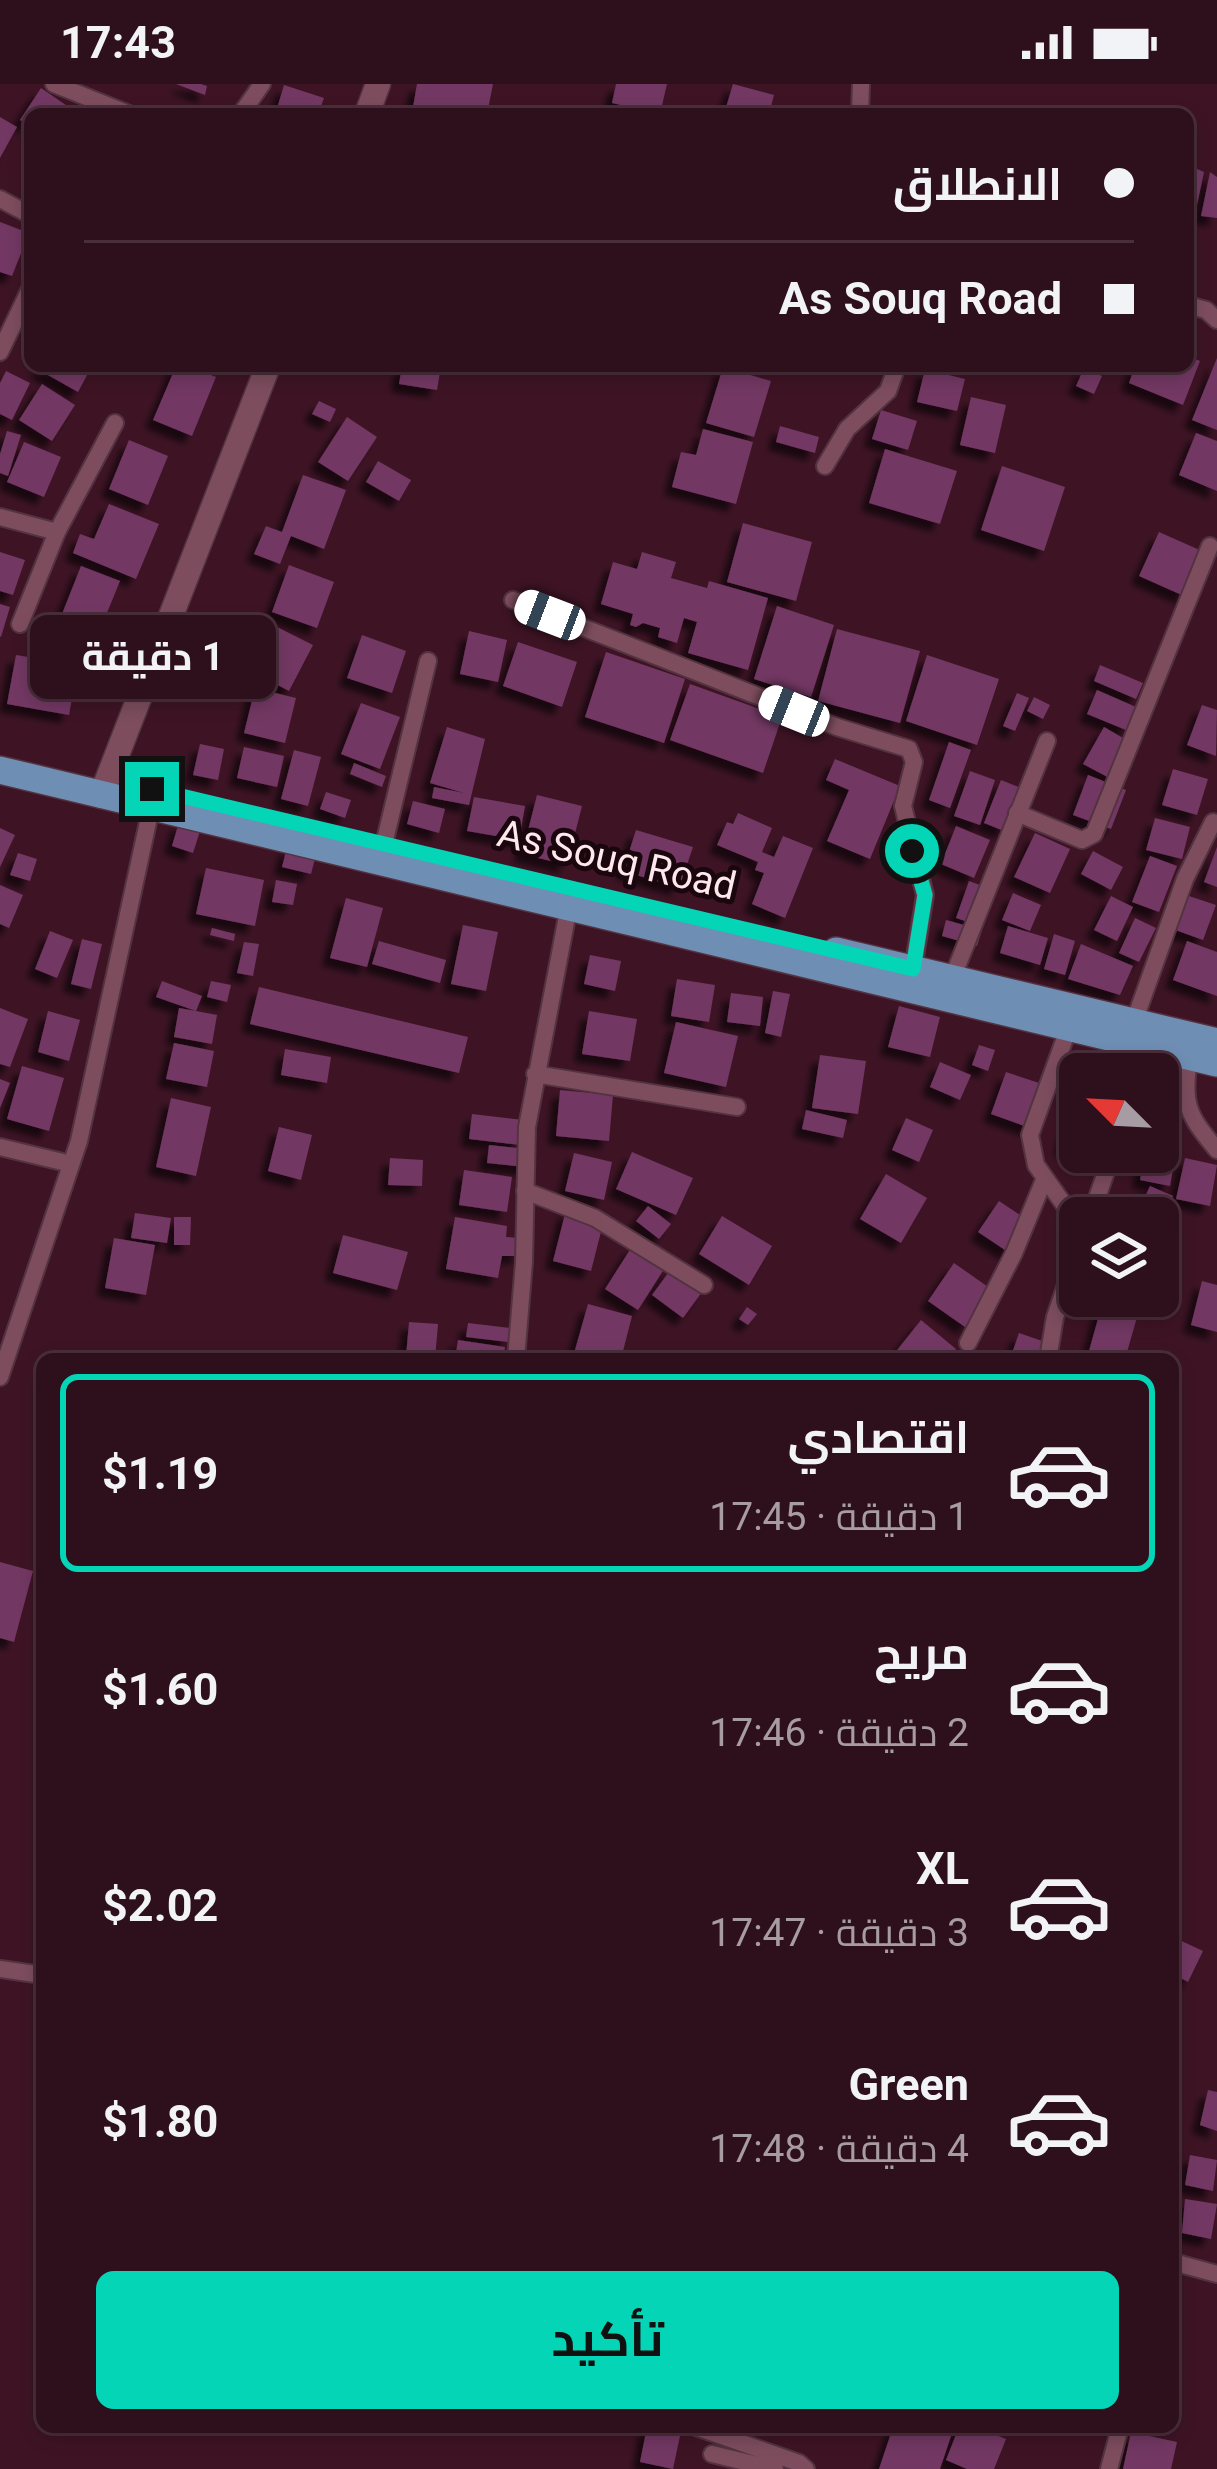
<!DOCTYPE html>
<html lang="ar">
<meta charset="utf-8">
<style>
body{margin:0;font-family:Roboto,Cairo,sans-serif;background:#3a1d29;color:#f1f3f6;direction:rtl;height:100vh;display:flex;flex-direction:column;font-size:45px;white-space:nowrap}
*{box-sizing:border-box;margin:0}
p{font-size:39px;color:#a79ca3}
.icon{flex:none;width:66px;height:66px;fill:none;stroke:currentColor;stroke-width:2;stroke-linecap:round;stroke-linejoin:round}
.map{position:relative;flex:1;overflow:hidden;direction:ltr}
.details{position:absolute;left:36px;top:1269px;width:1143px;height:1080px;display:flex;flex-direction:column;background:#2e0f1c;border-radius:18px;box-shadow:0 6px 18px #0003,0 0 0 3px #492f3b;direction:rtl}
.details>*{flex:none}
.guide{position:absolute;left:24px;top:24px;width:1170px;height:264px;border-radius:18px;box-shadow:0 6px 18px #0003,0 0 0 3px #492f3b;direction:rtl;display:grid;align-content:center;height:264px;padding:0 60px;background:#2e0f1c}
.needle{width:78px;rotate:294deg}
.controls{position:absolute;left:1059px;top:969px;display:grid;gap:24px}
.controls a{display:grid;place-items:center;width:120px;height:120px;border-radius:18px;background:#2e0f1c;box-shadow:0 6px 18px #0003,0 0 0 3px #492f3b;font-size:60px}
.end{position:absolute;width:54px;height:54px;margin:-27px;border:15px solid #04d5b6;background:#111;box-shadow:0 0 0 6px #111}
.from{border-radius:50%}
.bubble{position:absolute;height:84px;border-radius:18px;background:#2e0f1c;box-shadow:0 6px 18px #0003,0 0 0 3px #492f3b;font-size:39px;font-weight:700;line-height:84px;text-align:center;direction:rtl}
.car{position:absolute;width:36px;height:72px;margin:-36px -18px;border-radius:15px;box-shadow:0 0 9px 3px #0007;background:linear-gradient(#fff 24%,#345 0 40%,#fff 0 76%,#345 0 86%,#fff 0)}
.guide b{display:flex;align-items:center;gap:42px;height:114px;font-size:45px}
.guide b+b{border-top:3px solid #492f3b}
.guide i{width:30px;height:30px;background:#f1f3f6}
ul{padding:21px 0 0;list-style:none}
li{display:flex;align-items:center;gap:36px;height:198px;margin:0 24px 18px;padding:0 36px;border:6px solid transparent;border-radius:18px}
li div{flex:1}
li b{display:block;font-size:45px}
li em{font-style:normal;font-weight:700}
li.on{border-color:#04d5b6}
li>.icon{width:108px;height:108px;stroke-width:1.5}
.action{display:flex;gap:24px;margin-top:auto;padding:24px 60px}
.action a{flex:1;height:138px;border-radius:18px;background:#04d5b6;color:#111;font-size:48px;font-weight:700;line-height:138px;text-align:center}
.status{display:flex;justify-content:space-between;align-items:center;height:84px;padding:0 60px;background:#2e0f1c;direction:ltr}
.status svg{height:33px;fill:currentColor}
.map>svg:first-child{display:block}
.building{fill:#723763;filter:url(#shadow)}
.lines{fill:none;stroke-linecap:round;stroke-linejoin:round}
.street-casing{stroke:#533340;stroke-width:20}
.secondary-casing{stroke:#533340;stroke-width:27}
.primary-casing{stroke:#533340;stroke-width:30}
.street{stroke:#7d4d5e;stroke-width:16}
.secondary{stroke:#7d4d5e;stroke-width:24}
.primary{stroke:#6f8eb4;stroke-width:27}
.route{stroke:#04d5b6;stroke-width:15}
.labels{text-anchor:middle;stroke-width:10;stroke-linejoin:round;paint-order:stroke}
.street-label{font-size:39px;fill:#ffe7ee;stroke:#1a070e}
</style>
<div class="status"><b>17:43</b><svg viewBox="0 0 49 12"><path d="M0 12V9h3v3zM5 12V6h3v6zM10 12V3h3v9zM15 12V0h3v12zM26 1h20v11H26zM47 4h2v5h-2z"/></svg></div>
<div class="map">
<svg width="1217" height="2385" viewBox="0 0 1217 2385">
<defs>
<filter id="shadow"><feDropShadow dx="-8" dy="8" stdDeviation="3" flood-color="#0009"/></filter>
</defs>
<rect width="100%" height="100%" fill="#3e1425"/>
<g class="building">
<polygon points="176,0 201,0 207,2 205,11"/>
<polygon points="417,0 493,0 487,30 427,30 428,26 413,23"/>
<polygon points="616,0 667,0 660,30 612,19"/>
<polygon points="733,0 774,11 769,30 724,30"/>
<polygon points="284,1 324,14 318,30 276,28"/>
<polygon points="41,4 79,30 30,30 30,42 20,36"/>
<polygon points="0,33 17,43 0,74"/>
<polygon points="1188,81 1204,88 1195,130 1188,127"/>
<polygon points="1210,88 1217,93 1217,134 1201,132"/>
<polygon points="0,138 29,149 12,192 0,188"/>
<polygon points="1188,272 1200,277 1183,321 1129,299 1135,282 1188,282"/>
<polygon points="1217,274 1217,346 1192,336"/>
<polygon points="41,282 92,282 78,308 39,286"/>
<polygon points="176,282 189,282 216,293 192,352 153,336"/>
<polygon points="402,282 441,282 437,306 399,300"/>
<polygon points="723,283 771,297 754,353 706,339"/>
<polygon points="1084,284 1102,292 1094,310 1076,302"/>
<polygon points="925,285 965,295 957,327 917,318"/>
<polygon points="6,287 30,299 12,336 0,330 0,299"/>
<polygon points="42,300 75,321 52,357 19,336"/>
<polygon points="971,313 1006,321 995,369 960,361"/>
<polygon points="319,317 336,325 330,338 312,330"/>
<polygon points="881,326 917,337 908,366 872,355"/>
<polygon points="347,333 377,353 348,397 318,378"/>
<polygon points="780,342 819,353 815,369 776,358"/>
<polygon points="703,345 753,358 736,420 672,403 681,368 696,371"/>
<polygon points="7,347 21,351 8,392 0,389 0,370"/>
<polygon points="1196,349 1217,357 1217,407 1179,391"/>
<polygon points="129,356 168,372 148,421 109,405"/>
<polygon points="24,358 61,373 44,413 7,398"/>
<polygon points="885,365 957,387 940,440 869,419"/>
<polygon points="378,377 411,396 399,417 366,398"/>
<polygon points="1002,382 1065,403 1044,467 981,446"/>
<polygon points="303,391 346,406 324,465 291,452 280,480 254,470 266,442 282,448"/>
<polygon points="109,420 159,440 136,495 73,469 80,450 94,455"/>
<polygon points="743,439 812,458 796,517 727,498"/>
<polygon points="1159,448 1204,468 1184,512 1139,492"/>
<polygon points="0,468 25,476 13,511 0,507"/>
<polygon points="642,468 676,478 671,494 707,504 709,497 768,514 748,586 688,569 697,538 684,534 677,559 658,553 660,544 643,539 636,543 630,541 633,530 601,520 613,478 637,485"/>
<polygon points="289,481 334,498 317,544 272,528"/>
<polygon points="81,482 120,497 100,546 62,530"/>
<polygon points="0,520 10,523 1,553 0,552"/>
<polygon points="777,522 834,541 811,613 754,595"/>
<polygon points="273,541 313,561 289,607 249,586"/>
<polygon points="74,544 108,557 98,582 64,568"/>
<polygon points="837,545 920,567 900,639 818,617"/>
<polygon points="469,547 507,556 498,598 460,590"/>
<polygon points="362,551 406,567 392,609 347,594"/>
<polygon points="518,558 577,578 562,623 503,602"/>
<polygon points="606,568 685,595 664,659 585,633"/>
<polygon points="16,571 78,581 69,631 7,620"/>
<polygon points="927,571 999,595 977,661 906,637"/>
<polygon points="1100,581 1143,599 1136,615 1094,597"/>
<polygon points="690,600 782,633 763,689 670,656"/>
<polygon points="255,604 296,614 285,659 244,649"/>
<polygon points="1097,606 1136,623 1126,646 1087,630"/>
<polygon points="1017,609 1029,614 1015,647 1003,642"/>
<polygon points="1034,613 1050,621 1043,635 1027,627"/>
<polygon points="361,619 400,633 380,685 341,670"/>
<polygon points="1202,621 1217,626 1216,672 1187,661"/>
<polygon points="447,643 485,655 469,721 432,714 434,703 464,709 430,699"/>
<polygon points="1104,643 1135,661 1115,697 1083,680"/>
<polygon points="949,658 971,666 950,724 929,716"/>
<polygon points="200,660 224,665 218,696 193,691"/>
<polygon points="244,663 284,672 277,703 237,694"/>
<polygon points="294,666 321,673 308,722 281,715"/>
<polygon points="835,675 900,702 870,775 827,757 849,706 826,696"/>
<polygon points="354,679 386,692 382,703 350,690"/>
<polygon points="1173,685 1208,695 1197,731 1162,721"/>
<polygon points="970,687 995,696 980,741 954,732"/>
<polygon points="1088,691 1126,706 1111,745 1073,731"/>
<polygon points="1001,696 1021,704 1004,747 984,739"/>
<polygon points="326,708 351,716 345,734 320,725"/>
<polygon points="537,711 582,722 567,781 522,770"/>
<polygon points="474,713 525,722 519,756 467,747"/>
<polygon points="413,717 445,725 439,749 407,740"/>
<polygon points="738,729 772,744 762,768 774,773 783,752 813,764 785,834 752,820 764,789 755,786 758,778 717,761 727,738 733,740"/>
<polygon points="1155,734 1190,743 1182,775 1146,766"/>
<polygon points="179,738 201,744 193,769 172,762"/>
<polygon points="956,742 990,756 974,794 941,780"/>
<polygon points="0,744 15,751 0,783"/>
<polygon points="636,746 693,763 679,804 623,787"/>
<polygon points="1035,749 1070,765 1050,809 1014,793"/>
<polygon points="287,763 316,771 311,790 282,783"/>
<polygon points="1217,763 1217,803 1204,798"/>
<polygon points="1093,767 1123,783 1111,806 1081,790"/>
<polygon points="18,769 37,775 30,797 10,791"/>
<polygon points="1150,772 1177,782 1159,828 1132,818"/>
<polygon points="206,784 264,796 255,842 196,830"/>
<polygon points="276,796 297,800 293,821 272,818"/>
<polygon points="969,797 996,807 983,843 956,834"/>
<polygon points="0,801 23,811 9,844 0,840"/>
<polygon points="1013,809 1041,821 1030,847 1002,836"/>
<polygon points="1183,810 1216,821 1203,856 1170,844"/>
<polygon points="1111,812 1133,823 1117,857 1094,846"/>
<polygon points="346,814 383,824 367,883 330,874"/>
<polygon points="1135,834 1156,844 1139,878 1119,869"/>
<polygon points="946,836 982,846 977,862 942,852"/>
<polygon points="463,841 498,848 486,907 451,900"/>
<polygon points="1008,842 1048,854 1040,881 1000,869"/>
<polygon points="212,844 235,850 234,857 210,851"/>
<polygon points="50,847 73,856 57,894 35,885"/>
<polygon points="1054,850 1075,857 1065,891 1044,885"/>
<polygon points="82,855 102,860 91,905 71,900"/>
<polygon points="379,857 446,876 440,899 372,880"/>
<polygon points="1187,857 1217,868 1217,912 1173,896"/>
<polygon points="244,858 259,860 253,892 237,889"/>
<polygon points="1081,860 1133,882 1120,911 1068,895"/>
<polygon points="590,871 621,877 615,907 584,900"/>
<polygon points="677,895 715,901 709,938 671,932"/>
<polygon points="162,897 202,912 196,927 217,931 212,960 174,953 179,924 196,927 156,913"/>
<polygon points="211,897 231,901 227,918 207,913"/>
<polygon points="259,903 468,953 459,989 250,940"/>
<polygon points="773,907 790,910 781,953 765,949"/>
<polygon points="731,909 763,913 760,942 727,938"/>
<polygon points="899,922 940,933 930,973 888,963"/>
<polygon points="0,924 28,935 10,983 0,980"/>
<polygon points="48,927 80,936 69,977 38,968"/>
<polygon points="589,927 637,935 630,977 582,970"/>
<polygon points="676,938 738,952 726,1003 664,989"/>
<polygon points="174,959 214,967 207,1003 166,995"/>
<polygon points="979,961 995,966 988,987 972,981"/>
<polygon points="285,965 331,973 327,999 281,991"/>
<polygon points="820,971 866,977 858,1030 812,1024"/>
<polygon points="940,978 971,991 960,1016 930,1003"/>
<polygon points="22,982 64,994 49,1047 7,1035"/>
<polygon points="1006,988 1045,1001 1030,1044 991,1030"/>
<polygon points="0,995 10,999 0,1024"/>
<polygon points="560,1006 613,1011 609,1057 556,1052"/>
<polygon points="171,1014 211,1023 196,1092 156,1083"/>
<polygon points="1079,1015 1080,1068 1109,1068 1106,1079 1062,1063"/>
<polygon points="806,1026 847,1036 843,1054 802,1045"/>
<polygon points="472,1030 523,1036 520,1061 469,1055"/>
<polygon points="906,1034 933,1046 919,1078 892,1066"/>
<polygon points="279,1043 312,1051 301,1096 268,1087"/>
<polygon points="489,1061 536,1066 534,1084 487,1079"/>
<polygon points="1158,1064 1176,1067 1170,1102 1140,1096 1145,1068 1158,1068"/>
<polygon points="632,1068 693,1094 676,1131 616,1105"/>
<polygon points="574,1069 612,1078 604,1116 565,1107"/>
<polygon points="390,1074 423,1076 422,1102 388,1101"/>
<polygon points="1185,1074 1217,1081 1210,1122 1176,1115"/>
<polygon points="464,1086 512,1093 507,1128 459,1121"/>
<polygon points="886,1090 927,1114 901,1159 860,1135"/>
<polygon points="1150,1102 1173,1112 1166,1127 1143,1117"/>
<polygon points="999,1117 1029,1137 1008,1168 978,1148"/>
<polygon points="648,1122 671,1140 659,1155 636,1137"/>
<polygon points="566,1126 604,1136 591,1187 553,1177"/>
<polygon points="135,1129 171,1134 167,1159 131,1154"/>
<polygon points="722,1132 772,1162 749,1201 699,1170"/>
<polygon points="174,1133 191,1133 190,1161 174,1161"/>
<polygon points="455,1133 507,1142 506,1153 521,1154 520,1172 502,1172 498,1194 446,1185"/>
<polygon points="343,1151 408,1168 397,1206 333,1189"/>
<polygon points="114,1154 155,1161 146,1211 105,1204"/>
<polygon points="633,1161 666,1182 638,1226 605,1205"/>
<polygon points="954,1179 991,1205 965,1243 928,1217"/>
<polygon points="671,1185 702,1208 683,1234 652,1211"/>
<polygon points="1202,1197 1217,1201 1217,1248 1191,1241"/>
<polygon points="1104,1213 1140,1223 1125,1275 1087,1274"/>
<polygon points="588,1220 632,1232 621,1275 573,1273"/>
<polygon points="747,1223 757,1230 748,1241 739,1235"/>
<polygon points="921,1236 956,1265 947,1275 890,1275"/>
<polygon points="409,1238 438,1240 435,1275 406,1273"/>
<polygon points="468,1239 510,1244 508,1258 466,1253"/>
<polygon points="1019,1249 1048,1259 1043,1275 1010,1275"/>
<polygon points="458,1256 505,1263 503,1275 455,1275"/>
<polygon points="0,1478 33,1487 14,1558 0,1554"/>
<polygon points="1173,1853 1203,1867 1188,1898 1173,1890"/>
<polygon points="1208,2006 1217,2008 1217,2047 1200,2041"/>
<polygon points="1190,2071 1217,2076 1213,2107 1185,2101"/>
<polygon points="1185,2115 1217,2120 1211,2155 1182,2149"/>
<polygon points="647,2343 681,2347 673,2385 640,2378"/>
<polygon points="893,2343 954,2343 940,2385 879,2385"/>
<polygon points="959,2343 976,2343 1006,2355 994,2385 967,2385 946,2376"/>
<polygon points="1131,2348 1177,2358 1171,2385 1123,2385"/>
</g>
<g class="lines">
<g class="street-casing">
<g id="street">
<polyline points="54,0 129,30"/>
<polyline points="241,30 262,0"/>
<polyline points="860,30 861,0"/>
<polyline points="0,115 30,131"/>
<polyline points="1188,221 1206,226 1217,236"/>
<polyline points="0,268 30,205"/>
<polyline points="825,382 847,345 888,307 897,282"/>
<polyline points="0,433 57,448"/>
<polyline points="513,516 837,643 909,665 914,678 903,722 925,811 913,885"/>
<polyline points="20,540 57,448 115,339"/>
<polyline points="1017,729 1082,756 1094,750 1210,462"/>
<polyline points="384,760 428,577"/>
<polyline points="952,895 1047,657"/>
<polyline points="1134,938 1185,795 1213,738"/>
<polyline points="1069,943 1030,1051 1036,1081 1080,1143"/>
<path d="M1189 973C1183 1021 1186 1029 1217 1066"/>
<polyline points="535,990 737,1023"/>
<polyline points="1140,990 1149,961"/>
<polyline points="0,1063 71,1080"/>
<polyline points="525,1107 595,1134 704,1201"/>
<polyline points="1090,1134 1113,1068"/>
<polyline points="968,1259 1014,1169 1044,1096"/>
<polyline points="516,1275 524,1178 527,1043 569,822"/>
<polyline points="1048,1275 1055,1233 1080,1160"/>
<polyline points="0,1293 79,1057 151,724"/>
<polyline points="0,1885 42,1891"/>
<polyline points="1173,2178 1217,2190"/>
<polyline points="696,2343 799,2379 806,2385"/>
<polyline points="712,2370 775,2385"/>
<polyline points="1109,2385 1120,2343"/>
</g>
</g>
<g class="secondary-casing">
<g id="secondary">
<polyline points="367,30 378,0"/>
<polyline points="101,712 268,282"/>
</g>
</g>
<g class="primary-casing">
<g id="primary">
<polyline points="0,686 1217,979"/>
<polyline points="836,867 1217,958"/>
</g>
</g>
<use href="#street" class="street"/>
<use href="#secondary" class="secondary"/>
<use href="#primary" class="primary"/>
</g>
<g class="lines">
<polyline class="route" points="152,705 913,885 925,811 912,767"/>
</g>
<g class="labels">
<g class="street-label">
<text transform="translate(617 775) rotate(13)" y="14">As Souq Road</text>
</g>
</g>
</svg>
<div class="controls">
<a><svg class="needle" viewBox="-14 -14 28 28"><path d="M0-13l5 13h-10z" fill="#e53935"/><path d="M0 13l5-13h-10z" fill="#a79ca3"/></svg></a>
<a><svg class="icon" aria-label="layers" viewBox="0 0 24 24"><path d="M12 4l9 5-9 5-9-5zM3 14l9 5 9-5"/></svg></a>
</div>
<i class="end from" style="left:912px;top:767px"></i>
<i class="end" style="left:152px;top:705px"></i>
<div class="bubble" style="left:30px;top:531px;width:246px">1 دقيقة</div>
<i class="car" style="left:550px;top:531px;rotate:291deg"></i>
<i class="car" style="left:794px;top:627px;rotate:292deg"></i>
<div class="guide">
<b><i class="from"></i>الانطلاق</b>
<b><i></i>As Souq Road</b>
</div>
<section class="details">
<ul>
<li class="on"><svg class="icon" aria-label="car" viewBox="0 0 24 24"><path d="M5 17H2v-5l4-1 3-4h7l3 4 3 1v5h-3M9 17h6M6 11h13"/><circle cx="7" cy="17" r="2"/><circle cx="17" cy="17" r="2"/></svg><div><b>اقتصادي</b><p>1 دقيقة · 17:45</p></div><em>$1.19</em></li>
<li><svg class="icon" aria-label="car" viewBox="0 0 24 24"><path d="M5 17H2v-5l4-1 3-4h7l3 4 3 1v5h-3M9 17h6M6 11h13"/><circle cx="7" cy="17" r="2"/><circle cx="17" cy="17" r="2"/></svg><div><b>مريح</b><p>2 دقيقة · 17:46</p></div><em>$1.60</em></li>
<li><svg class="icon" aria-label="car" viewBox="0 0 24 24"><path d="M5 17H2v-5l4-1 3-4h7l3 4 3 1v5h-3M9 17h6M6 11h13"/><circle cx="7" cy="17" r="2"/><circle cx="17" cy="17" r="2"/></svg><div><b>XL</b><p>3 دقيقة · 17:47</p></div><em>$2.02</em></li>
<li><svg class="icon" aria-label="car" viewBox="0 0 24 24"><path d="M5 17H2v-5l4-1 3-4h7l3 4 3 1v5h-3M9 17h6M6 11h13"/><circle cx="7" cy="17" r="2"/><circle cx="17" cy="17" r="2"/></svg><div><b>Green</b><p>4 دقيقة · 17:48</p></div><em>$1.80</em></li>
</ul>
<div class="action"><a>تأكيد</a></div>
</section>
</div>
